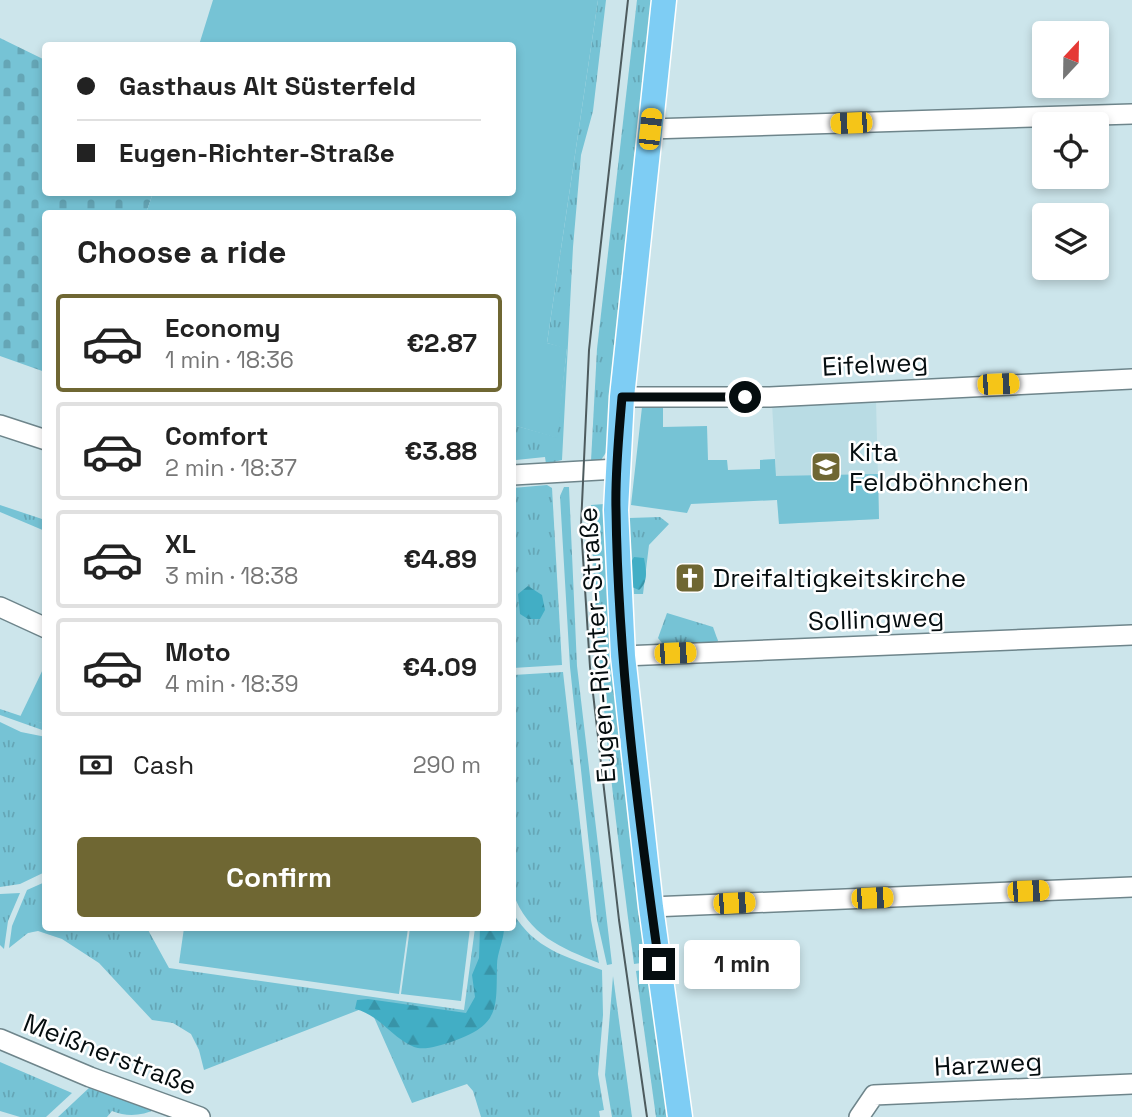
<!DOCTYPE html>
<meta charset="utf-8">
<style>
body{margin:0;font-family:"Space Grotesk",sans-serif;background:#f6f6f6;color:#222;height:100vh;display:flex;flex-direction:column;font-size:26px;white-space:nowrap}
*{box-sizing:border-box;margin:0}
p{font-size:23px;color:#767676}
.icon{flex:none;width:38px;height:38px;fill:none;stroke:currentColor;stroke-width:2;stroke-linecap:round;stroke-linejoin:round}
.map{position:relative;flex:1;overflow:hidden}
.drawer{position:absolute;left:42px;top:210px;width:474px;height:721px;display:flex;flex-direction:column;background:#fff;border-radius:7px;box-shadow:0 4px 10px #0003}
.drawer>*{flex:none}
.banner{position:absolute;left:42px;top:42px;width:474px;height:154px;border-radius:7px;box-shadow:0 4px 10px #0003;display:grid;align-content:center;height:154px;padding:0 35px;background:#fff}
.needle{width:46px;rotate:22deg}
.controls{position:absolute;left:1032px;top:21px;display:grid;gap:14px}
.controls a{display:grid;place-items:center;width:77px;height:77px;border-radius:7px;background:#fff;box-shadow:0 4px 10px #0003;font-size:35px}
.end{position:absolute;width:32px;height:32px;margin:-16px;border:9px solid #050d0f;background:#fff;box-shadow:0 0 0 4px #fff}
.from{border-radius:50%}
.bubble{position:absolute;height:49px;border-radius:7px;background:#fff;box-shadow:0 4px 10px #0003;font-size:23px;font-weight:700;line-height:49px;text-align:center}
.car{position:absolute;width:21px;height:42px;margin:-21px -10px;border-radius:9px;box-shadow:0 0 5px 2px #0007;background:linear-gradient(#f5c518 24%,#345 0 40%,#f5c518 0 76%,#345 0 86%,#f5c518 0)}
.banner b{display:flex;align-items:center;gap:24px;height:66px;font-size:26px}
.banner b+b{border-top:2px solid #e0e0e0}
.banner i{width:18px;height:18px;background:#222}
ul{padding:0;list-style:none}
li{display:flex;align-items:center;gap:21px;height:98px;margin:0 14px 10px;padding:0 21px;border:4px solid #e0e0e0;border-radius:7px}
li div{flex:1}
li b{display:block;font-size:26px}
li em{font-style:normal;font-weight:700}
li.on{border-color:#6f6733}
li>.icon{width:63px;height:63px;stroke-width:1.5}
h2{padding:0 35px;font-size:32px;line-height:84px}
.pay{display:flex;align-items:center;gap:18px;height:77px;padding:0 35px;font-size:26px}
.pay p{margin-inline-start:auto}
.primary-button{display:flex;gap:14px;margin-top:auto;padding:14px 35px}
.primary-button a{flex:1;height:80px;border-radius:7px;background:#6f6733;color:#fff;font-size:28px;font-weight:700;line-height:80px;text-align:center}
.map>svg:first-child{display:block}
.built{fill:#b9dce4}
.grass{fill:url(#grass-tufts)}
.forest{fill:url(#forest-firs)}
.cemetery{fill:url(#cemetery-stones)}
.green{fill:#76c3d5}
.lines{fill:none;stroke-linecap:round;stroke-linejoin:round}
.minor-casing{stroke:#6e858b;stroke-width:22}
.major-casing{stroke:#fff;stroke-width:27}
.minor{stroke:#fff;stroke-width:19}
.major{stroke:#7ecdf4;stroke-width:24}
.tram{stroke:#4d5b5e;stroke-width:2}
.route{stroke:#050d0f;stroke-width:9}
.labels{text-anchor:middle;stroke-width:5;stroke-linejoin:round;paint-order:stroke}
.street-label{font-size:26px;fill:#050d0f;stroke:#fff}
.poi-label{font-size:26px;fill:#050d0f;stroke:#fff;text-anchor:start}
</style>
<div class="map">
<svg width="1132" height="1117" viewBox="0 0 1132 1117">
<defs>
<pattern id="grass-tufts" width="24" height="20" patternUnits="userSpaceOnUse" patternTransform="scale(1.75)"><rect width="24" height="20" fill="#76c3d5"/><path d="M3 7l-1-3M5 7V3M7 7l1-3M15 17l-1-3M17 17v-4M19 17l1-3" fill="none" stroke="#65a6b6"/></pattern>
<pattern id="forest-firs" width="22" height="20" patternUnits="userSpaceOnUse" patternTransform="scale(1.75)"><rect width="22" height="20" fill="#42aec5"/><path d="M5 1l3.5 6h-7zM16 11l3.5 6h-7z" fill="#3894a8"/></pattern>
<pattern id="cemetery-stones" width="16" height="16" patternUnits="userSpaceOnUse" patternTransform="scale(1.75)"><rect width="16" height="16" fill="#76c3d5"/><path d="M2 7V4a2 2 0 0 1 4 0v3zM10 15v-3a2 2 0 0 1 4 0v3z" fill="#65a6b6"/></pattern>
</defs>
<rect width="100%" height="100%" fill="#cce5eb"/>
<polygon class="built" points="876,400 879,519 779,524 772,404"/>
<g class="grass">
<polygon points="598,0 606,0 593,111 581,155 573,247 562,460 546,464 545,457 516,460 516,467 513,467 513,425 556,437 567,349 547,343"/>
<polygon points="637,0 655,0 607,451 601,460 591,461 597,349"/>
<polygon points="547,485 552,488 562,665 513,668 513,488"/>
<polygon points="564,487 569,487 577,666 612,964 607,965 597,920 570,667 560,496"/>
<path d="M604 504 648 962 634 964C614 811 595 659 591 505Z"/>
<polygon points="0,505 45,520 45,531 0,512"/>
<polygon points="660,517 669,524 649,545 643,594 634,594 629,518"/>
<polygon points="667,613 713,627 718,641 714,645 665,647 658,638"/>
<path d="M563 672 591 920 599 963C561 948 528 935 513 893V675Z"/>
<polygon points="0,709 45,724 45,731 0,715"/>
<polygon points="0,722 21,732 46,737 45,872 20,884 0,887"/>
<path d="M45 882 46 928H147L169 968 464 1010 475 928H513V913C535 949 564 956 602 970L603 1015 598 1074 604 1110 599 1111 600 1117H481L473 1091 467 1084 412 1103 369 1006 204 1070 199 1050 191 1034 173 1023 152 1020 99 963 62 939 38 931 28 933 9 948 12 926 27 890Z"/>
<polygon points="20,893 8,921 4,949 0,945 0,894"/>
<polygon points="648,969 669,1117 656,1117 636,971"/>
<polygon points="613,976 632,1117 612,1117 605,1075"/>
<polygon points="0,1062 72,1093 46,1117 20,1117 0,1111"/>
<path d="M90 1087 157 1109C141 1116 127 1117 112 1111L107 1117H58Z"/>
</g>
<g class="forest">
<path d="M634 557 644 558C646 569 649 582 639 590L632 587 630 564Z"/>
<polygon points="528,586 542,595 545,610 540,619 528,619 520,614 518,594"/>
<path d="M480 928H504C504 940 497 953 497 965 496 1008 501 1025 451 1042 441 1045 424 1051 414 1047 392 1038 380 1015 355 1009L357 1000 368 999 466 1013 475 997 472 975 479 958Z"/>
</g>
<polygon class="cemetery" points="0,38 45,60 46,192 153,193 146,213 46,214 45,372 0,356"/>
<g class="green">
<polygon points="213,0 598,0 547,343 567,348 557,438 513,425 513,214 146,213 153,193 513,192 513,46 199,45"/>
<polygon points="642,407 663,407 663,427 707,426 708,460 727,460 728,470 760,469 760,460 775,459 776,476 878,474 879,519 779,524 777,500 691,504 687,513 631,505"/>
<polygon points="45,665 46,724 45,724 20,717"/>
<polygon points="184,928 408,928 399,994 179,963"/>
<polygon points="410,928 470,928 461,1001 401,994"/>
</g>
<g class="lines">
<g class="minor-casing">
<g id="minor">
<polyline points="650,129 1132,114"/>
<polyline points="622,397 770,397 1132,379"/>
<polyline points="0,425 46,440"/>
<polyline points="513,475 617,469"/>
<polyline points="0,607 46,628"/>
<polyline points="623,656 1132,635"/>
<polyline points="651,907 1132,887"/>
<polyline points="0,1039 90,1077 200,1117"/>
<polyline points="859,1117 874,1095 1132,1084"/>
</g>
</g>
<g class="major-casing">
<polyline id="major" points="664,0 622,397 616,510 623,656 651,907 680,1117"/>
</g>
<use href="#minor" class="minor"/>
<use href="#major" class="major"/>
<polyline class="tram" points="628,0 589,350 581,526 590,667 619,920 647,1117"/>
</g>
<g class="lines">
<path class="route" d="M659 964C638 813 618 661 616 509 615 472 619 434 622 397H745"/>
</g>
<defs>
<g id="school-square" transform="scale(1.575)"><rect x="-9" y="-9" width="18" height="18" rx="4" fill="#6f6733" stroke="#fff"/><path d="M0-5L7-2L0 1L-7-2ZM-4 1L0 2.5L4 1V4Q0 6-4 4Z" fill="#fff"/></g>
<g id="church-square" transform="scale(1.575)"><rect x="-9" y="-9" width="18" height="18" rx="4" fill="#6f6733" stroke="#fff"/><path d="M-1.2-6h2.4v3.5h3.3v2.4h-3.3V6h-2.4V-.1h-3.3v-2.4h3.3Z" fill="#fff"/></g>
</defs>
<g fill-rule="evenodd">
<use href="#school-square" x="826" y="467"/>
<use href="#church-square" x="690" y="578"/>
</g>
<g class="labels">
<g class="street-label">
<text transform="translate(875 364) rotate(-3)" y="9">Eifelweg</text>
<text transform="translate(876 619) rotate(-2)" y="9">Sollingweg</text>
<text transform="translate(597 645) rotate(-94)" y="9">Eugen-Richter-Straße</text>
<text transform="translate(110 1054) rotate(21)" y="9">Meißnerstraße</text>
<text transform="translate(988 1064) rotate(-3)" y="9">Harzweg</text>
</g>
<g class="poi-label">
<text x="849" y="461">Kita<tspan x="849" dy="30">Feldböhnchen</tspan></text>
<text x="713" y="587">Dreifaltigkeitskirche</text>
</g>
</g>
</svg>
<div class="controls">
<a><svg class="needle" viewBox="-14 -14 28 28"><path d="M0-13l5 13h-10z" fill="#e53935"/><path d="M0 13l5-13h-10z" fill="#767676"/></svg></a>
<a><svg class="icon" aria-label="locate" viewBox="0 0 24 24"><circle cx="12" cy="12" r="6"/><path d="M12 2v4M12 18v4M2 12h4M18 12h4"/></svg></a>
<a><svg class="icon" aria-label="layers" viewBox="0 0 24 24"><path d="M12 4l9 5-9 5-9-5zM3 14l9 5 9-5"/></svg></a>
</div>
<i class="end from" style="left:745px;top:397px"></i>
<i class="end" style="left:659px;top:964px"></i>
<div class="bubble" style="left:684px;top:940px;width:116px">1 min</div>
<i class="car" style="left:851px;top:123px;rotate:268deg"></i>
<i class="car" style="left:650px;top:129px;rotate:6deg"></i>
<i class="car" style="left:998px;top:384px;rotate:88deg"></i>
<i class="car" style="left:675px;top:653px;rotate:88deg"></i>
<i class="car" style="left:1028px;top:891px;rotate:88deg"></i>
<i class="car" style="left:872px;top:898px;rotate:88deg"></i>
<i class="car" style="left:734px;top:903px;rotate:87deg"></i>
<div class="banner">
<b><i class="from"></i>Gasthaus Alt Süsterfeld</b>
<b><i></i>Eugen-Richter-Straße</b>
</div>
<section class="drawer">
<h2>Choose a ride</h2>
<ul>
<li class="on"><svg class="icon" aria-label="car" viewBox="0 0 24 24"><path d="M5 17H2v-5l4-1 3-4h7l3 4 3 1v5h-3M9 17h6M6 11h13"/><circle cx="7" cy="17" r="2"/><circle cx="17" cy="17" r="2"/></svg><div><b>Economy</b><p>1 min · 18:36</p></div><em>€2.87</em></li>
<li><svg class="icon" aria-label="car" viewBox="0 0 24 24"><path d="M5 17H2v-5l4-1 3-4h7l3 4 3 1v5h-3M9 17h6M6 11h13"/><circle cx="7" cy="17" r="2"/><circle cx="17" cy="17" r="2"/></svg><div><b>Comfort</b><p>2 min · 18:37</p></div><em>€3.88</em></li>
<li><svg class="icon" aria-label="car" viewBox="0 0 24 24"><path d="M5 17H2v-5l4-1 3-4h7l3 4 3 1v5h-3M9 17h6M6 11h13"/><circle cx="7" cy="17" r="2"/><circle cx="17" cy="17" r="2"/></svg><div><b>XL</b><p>3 min · 18:38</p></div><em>€4.89</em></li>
<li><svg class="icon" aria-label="car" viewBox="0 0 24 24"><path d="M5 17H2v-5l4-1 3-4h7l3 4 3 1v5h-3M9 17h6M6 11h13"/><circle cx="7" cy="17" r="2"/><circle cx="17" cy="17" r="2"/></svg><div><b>Moto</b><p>4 min · 18:39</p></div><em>€4.09</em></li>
</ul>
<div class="pay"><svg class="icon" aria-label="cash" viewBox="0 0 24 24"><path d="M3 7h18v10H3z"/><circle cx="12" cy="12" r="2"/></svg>Cash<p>290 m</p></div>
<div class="primary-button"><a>Confirm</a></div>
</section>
</div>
